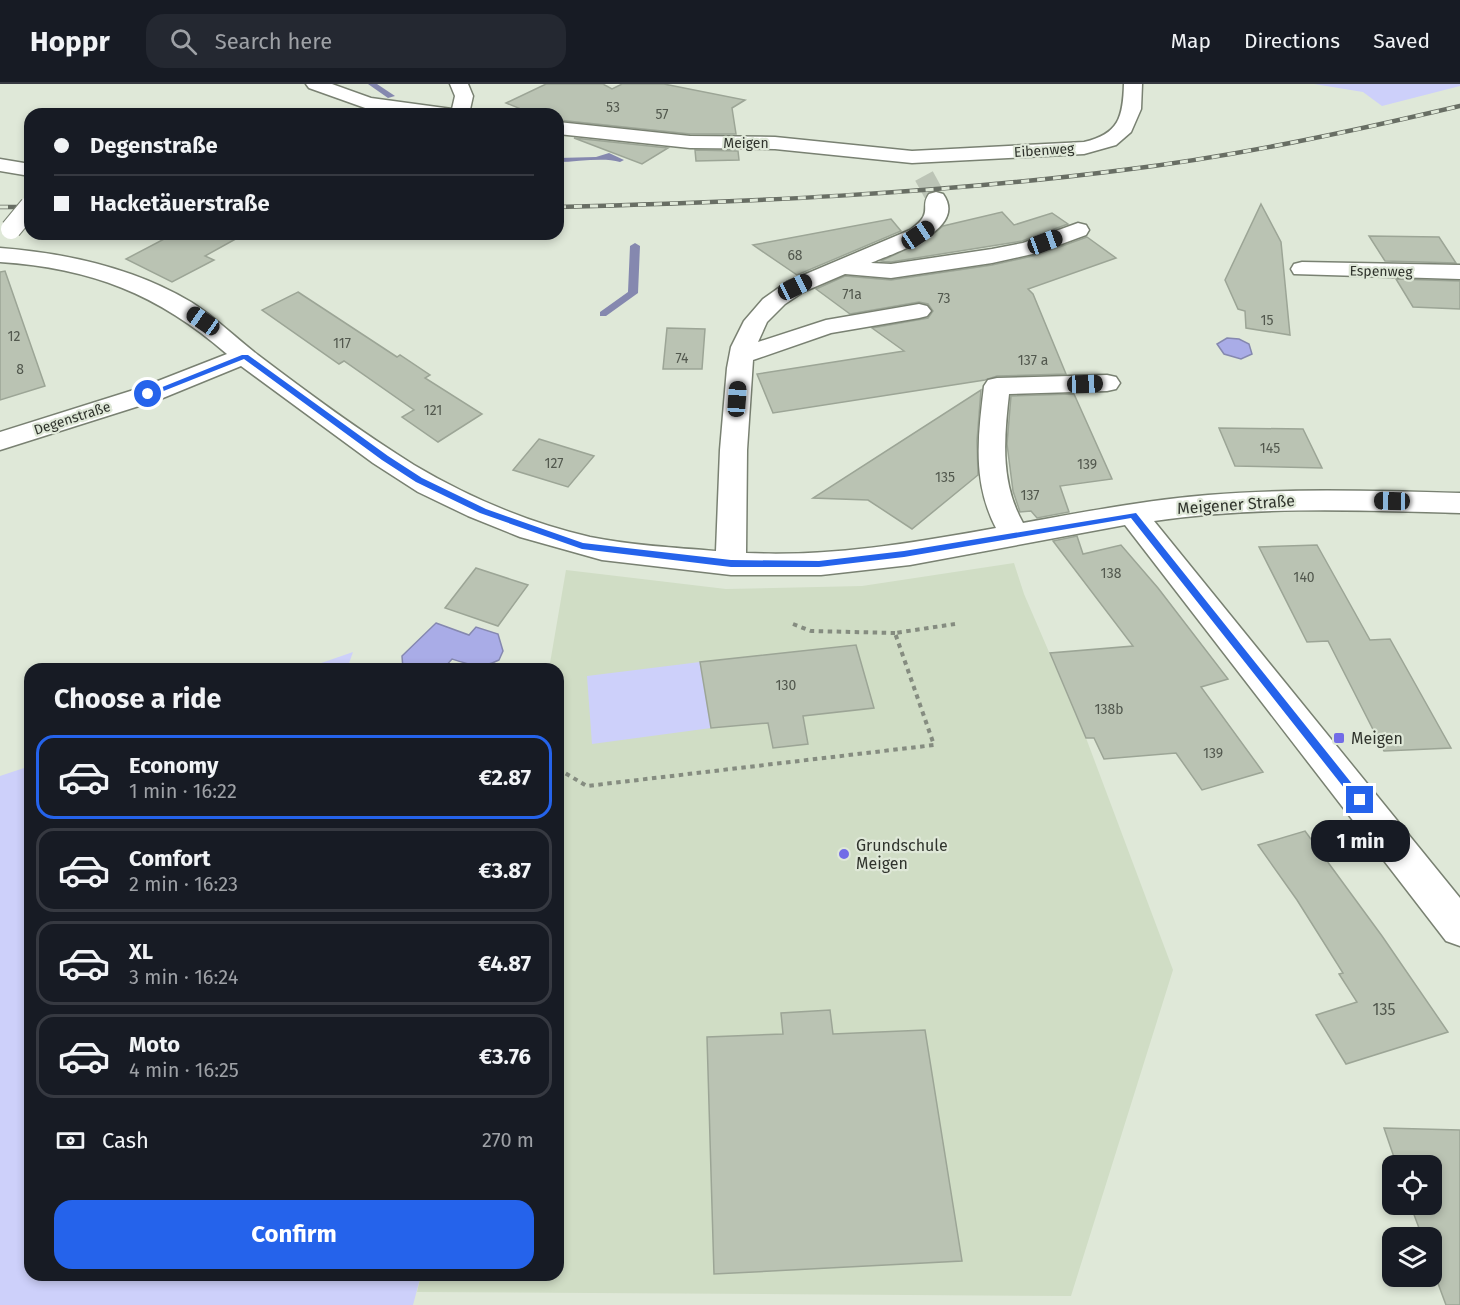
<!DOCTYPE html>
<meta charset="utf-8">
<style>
body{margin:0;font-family:"Fira Sans",sans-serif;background:#242831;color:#f1f3f6;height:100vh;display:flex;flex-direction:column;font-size:22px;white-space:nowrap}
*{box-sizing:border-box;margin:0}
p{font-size:20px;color:#9ea1a6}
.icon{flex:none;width:33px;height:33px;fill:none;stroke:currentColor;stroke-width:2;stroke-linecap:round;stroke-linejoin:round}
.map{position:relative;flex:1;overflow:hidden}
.details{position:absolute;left:24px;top:579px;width:540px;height:618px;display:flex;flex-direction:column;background:#171b24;border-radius:18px;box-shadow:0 3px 9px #0003}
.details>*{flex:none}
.top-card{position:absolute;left:24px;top:24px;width:540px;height:132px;border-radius:18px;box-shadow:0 3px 9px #0003;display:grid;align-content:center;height:132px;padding:0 30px;background:#171b24}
.tools{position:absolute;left:1382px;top:1071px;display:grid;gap:12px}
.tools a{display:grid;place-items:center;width:60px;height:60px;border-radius:12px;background:#171b24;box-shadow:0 3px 9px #0003;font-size:30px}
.end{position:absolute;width:27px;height:27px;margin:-14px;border:8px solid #2563eb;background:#fff;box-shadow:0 0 0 3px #fff}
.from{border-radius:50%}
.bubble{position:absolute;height:42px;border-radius:18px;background:#171b24;box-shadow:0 3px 9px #0003;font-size:20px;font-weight:700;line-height:42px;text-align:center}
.car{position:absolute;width:18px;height:36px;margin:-18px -9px;border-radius:8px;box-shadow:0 0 4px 2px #0007;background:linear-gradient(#222 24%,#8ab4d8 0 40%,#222 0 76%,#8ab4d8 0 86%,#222 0)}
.top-card b{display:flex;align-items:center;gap:21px;height:57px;font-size:22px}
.top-card b+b{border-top:2px solid #363941}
.top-card i{width:15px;height:15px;background:#f1f3f6}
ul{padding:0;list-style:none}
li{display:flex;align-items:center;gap:18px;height:84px;margin:0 12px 9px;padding:0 18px;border:3px solid #363941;border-radius:18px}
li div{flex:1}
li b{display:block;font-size:22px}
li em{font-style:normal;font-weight:700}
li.active{border-color:#2563eb}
li>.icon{width:54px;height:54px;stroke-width:1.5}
h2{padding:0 30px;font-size:27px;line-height:72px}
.pay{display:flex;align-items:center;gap:15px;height:66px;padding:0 30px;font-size:22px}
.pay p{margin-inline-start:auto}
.primary-button{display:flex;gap:12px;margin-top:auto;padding:12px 30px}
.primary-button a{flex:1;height:69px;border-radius:18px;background:#2563eb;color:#fff;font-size:24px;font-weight:700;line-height:69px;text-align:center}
header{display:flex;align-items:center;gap:36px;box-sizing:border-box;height:84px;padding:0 30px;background:#171b24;border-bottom:2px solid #363941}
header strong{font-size:28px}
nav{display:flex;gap:33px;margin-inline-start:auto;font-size:21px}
.search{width:420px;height:54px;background:#242831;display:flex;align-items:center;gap:15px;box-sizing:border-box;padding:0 21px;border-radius:18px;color:#9ea1a6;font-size:22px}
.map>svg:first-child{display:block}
.built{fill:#d0ddc5}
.green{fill:#cdd0fa}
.water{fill:#a9ace7;stroke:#8588af;stroke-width:1.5}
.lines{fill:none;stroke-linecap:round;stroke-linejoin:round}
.stream{fill:#8588af;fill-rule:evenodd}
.building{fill:#bac3b3;stroke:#9ca596;stroke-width:1.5}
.minor-tunnel{stroke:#bcc4b6;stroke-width:20;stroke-dasharray:20 10;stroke-linecap:butt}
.minor-casing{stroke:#798172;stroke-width:3}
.path{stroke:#858c80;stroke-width:4;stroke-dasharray:4.5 4.5;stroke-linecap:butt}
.minor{fill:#fff;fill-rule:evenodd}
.rail-casing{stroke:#686e64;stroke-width:4.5}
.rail{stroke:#dfe8d8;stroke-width:3;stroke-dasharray:8;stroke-linecap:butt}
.minor-bridge-casing{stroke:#798172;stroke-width:22;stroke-linecap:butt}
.minor-bridge{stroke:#fff;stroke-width:20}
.route{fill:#2563eb}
.poi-dot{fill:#726ce7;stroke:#dfe8d8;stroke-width:2}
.labels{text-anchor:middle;stroke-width:4.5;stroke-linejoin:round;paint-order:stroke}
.number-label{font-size:14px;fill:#52584e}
.far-street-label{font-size:14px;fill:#30342d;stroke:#dfe8d8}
.street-label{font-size:16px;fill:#30342d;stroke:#dfe8d8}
.poi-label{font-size:16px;fill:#30342d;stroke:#dfe8d8;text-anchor:start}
.near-number-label{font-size:16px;fill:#52584e}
</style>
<header>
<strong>Hoppr</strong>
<div class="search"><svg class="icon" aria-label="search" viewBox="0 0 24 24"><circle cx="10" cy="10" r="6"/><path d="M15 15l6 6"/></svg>Search here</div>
<nav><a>Map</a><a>Directions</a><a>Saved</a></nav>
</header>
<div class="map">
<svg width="1460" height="1221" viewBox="0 0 1460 1221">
<rect width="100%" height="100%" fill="#dfe8d8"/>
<polygon class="built" points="1014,479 1024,510 1086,654 1173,886 1071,1212 417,1208 421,1191 558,1191 558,585 549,585 566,486 726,505 862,502"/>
<g class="green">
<polygon points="1314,0 1460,0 1460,2 1382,22 1363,8"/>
<polygon points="353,568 347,585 304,585"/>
<polygon points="700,578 711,644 592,660 587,592"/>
<polygon points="30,682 30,1191 421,1191 413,1221 0,1221 0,692"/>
</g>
<g class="water">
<polygon points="1227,254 1239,255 1249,260 1252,270 1241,275 1224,270 1217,260"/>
<path d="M436 539 469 551 476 543 498 550 503 567 499 576C481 585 470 581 452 575L444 584 403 585 402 572Z"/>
</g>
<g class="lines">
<g class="stream">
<polygon points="368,0 377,0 395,12 388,14"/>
<path d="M609 69 624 76 620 78C603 73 578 78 558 78V74L596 73Z"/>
<polygon points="635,159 640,162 638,209 606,232 600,232 600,228 628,208 630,162"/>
</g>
</g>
<g class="building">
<polygon points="546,0 603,0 612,5 622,0 664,0 745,16 732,24 736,50 690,50 558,36 558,30 533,30 506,19"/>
<polygon points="574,54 668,64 642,80"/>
<polygon points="695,66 738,67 739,76 696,77"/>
<polygon points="1261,120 1281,158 1290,251 1246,244 1245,227 1238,225 1225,196"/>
<polygon points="1002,128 1014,141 1052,129 1068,140 1022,157 891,178 881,177 926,156 943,142"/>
<polygon points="891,135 901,147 797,191 753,161"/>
<polygon points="241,152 205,172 214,176 172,198 126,175 166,154"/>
<polygon points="1369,152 1439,153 1456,179 1385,177"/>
<polygon points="1087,153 1116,174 1028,205 1033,210 1066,290 997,292 985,296 773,329 757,290 904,267 872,244 928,234 933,227 928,220 919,218 850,230 816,205 845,192 891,196 992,181 1037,171"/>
<polygon points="5,187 45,302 0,316 0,188"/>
<polygon points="1396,195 1460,197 1460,225 1413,223"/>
<polygon points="298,208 397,273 400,271 430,291 425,294 482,330 438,358 402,333 414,326 344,277 339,280 262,226"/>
<polygon points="667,244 705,245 702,285 663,285"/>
<polygon points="981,306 977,357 978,391 912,445 868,416 813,414"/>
<polygon points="1074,310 1112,395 1060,402 1069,428 1037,434 1031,427 1020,428 1013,407 1007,360 1011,312"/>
<polygon points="1219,344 1303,345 1322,384 1235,382"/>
<polygon points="539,355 594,372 568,403 513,386"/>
<polygon points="1077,452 1083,470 1121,461 1158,504 1228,595 1201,603 1263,688 1202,706 1176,669 1104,675 1094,654 1086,654 1050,569 1133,562 1053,457"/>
<polygon points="1317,461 1370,556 1390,555 1451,664 1384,667 1328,557 1307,558 1259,463"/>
<polygon points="476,484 528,501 498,542 445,524"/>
<polygon points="856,561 874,624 803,632 808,660 773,664 768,639 711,644 700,578"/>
<polygon points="1305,747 1382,852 1448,948 1346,980 1316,931 1357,918 1339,890 1343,889 1297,816 1258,761"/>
<polygon points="830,926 833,950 925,946 962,1177 714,1190 707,953 783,950 781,929"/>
<polygon points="1384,1044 1460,1046 1460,1221 1446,1221 1436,1194 1428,1192 1431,1192 1431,1154 1410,1152 1422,1152 1410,1120 1431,1120 1431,1082 1397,1082"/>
</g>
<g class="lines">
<polyline class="minor-tunnel" points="924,92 936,114"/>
<g class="minor-casing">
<g id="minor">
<polygon points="306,0 332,0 371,14 452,25 455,12 450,0 468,0 473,12 469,30 407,30 368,25 309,4"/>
<path d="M1124 0H1142L1141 25 1131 48 1116 61 1084 70 912 79 775 65 690 64 558 50V38L690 52 775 53 912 67 1084 58C1119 50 1123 33 1124 0Z"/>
<polygon points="0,75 30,80 30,92 0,87"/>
<path d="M936 108 943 110C969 146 893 169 871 179L891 180 992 165 1023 159 1078 139 1086 141 1089 146 1086 151 1037 169 992 179 891 194 845 190 803 208 785 220 767 238 758 258 826 236 919 220 927 222 931 227 927 232 919 234 831 249 753 276 747 366 746 469C831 473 913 459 996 444 972 398 978 352 984 302L988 296 997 294 1107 291 1116 293 1120 299 1116 305 1107 307 1009 310C1004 355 1000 398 1023 439 1084 428 1146 416 1208 411 1292 404 1376 407 1460 409V429C1358 426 1255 422 1154 437L1460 814V862L1446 857 1125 441 910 481 821 491H731L602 476 520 453 468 432 418 408 373 379 241 282 158 316 0 366V348L140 304 227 270C158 210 91 184 0 178V164C65 169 134 184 191 218 215 233 236 254 258 271 308 309 361 348 414 381 468 413 529 439 590 453 631 461 675 464 716 467L720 366 727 284 731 263 744 237 763 215 787 198 910 146C935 128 919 124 929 110Z"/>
<polygon points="1302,178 1460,181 1460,195 1294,190 1291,185 1294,180"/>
</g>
</g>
<g class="path">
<polyline points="793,540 811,547 895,549"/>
<polyline points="558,603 559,592"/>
<polyline points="558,685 587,702 934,661 895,549 955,540"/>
</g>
<use href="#minor" class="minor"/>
<g class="rail-casing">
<g id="rail">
<polyline points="0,123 30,123"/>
<path d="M558 123C747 118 936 110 1123 86 1237 72 1349 48 1460 22"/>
</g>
</g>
<use href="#rail" class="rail"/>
<g class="minor-bridge-casing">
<polyline id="minor-bridge" points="11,145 30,122"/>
</g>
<use href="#minor-bridge" class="minor-bridge"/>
</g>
<polygon class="route" points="242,271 248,271 388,372 422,394 486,425 583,459 731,476 819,477 904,467 1136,429 1365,716 1360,721 1356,719 1131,434 904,473 819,483 731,483 582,465 480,429 416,398 382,376 244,275 151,312 145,310"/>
<g class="poi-dot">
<rect x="1333" y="648" width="12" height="12" rx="3"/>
<circle cx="844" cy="770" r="6"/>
</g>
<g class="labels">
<g class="number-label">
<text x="613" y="28">53</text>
<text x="662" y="35">57</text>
<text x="795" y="176">68</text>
<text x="852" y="215">71a</text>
<text x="944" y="219">73</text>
<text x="1267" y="241">15</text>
<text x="14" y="257">12</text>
<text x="342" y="264">117</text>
<text x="682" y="279">74</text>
<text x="1033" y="281">137 a</text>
<text x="20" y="290">8</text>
<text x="433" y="331">121</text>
<text x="1270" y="369">145</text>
<text x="554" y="384">127</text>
<text x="1087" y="385">139</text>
<text x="945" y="398">135</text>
<text x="1030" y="416">137</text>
<text x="1111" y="494">138</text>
<text x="1304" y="498">140</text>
<text x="786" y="606">130</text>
<text x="1109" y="630">138b</text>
<text x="1213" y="674">139</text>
</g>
<g class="far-street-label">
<text x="746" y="64">Meigen</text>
<text transform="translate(1044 66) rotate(-4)" y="5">Eibenweg</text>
<text transform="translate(1381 187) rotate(1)" y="5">Espenweg</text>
<text transform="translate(72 334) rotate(-18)" y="5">Degenstraße</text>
</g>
<g class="street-label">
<text transform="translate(1236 420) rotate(-4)" y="6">Meigener Straße</text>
</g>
<g class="poi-label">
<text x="1351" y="660">Meigen</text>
<text x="856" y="767">Grundschule<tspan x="856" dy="18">Meigen</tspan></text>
</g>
<g class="near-number-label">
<text x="1384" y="931">135</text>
</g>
</g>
</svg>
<div class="tools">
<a><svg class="icon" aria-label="locate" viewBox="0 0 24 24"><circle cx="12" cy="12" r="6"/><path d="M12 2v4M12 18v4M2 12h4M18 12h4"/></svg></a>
<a><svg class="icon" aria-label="layers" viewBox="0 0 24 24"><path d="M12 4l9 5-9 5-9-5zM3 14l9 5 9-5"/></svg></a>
</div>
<i class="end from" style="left:148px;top:310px"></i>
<i class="end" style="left:1360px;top:716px"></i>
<div class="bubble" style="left:1311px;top:736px;width:99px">1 min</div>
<i class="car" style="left:918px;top:151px;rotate:56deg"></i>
<i class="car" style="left:1045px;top:158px;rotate:70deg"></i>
<i class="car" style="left:795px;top:203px;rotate:64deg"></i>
<i class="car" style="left:203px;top:237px;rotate:305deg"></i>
<i class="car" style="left:1085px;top:300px;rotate:88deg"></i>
<i class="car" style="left:737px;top:315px;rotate:4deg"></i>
<i class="car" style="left:1392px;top:417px;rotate:271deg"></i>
<div class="top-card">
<b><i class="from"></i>Degenstraße</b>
<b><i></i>Hacketäuerstraße</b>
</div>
<section class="details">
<h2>Choose a ride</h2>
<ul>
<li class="active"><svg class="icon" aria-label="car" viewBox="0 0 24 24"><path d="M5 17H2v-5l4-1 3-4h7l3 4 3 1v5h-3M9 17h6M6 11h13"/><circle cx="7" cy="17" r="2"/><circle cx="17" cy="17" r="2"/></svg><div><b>Economy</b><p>1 min · 16:22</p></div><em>€2.87</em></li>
<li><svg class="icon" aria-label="car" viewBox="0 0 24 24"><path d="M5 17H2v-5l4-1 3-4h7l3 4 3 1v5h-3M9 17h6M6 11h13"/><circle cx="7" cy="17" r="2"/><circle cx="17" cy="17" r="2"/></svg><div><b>Comfort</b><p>2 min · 16:23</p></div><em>€3.87</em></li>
<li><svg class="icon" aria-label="car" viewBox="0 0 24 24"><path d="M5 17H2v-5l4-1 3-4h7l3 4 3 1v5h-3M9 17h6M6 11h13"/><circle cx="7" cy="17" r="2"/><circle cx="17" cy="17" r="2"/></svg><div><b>XL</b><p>3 min · 16:24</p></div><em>€4.87</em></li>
<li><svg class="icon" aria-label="car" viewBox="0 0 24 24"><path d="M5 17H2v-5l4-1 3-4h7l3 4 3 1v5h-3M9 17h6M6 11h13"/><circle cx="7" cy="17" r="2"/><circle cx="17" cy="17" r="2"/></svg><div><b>Moto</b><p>4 min · 16:25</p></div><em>€3.76</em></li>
</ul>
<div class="pay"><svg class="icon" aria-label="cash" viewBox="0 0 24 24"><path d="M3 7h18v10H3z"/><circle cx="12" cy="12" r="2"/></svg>Cash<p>270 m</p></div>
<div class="primary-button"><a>Confirm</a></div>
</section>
</div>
